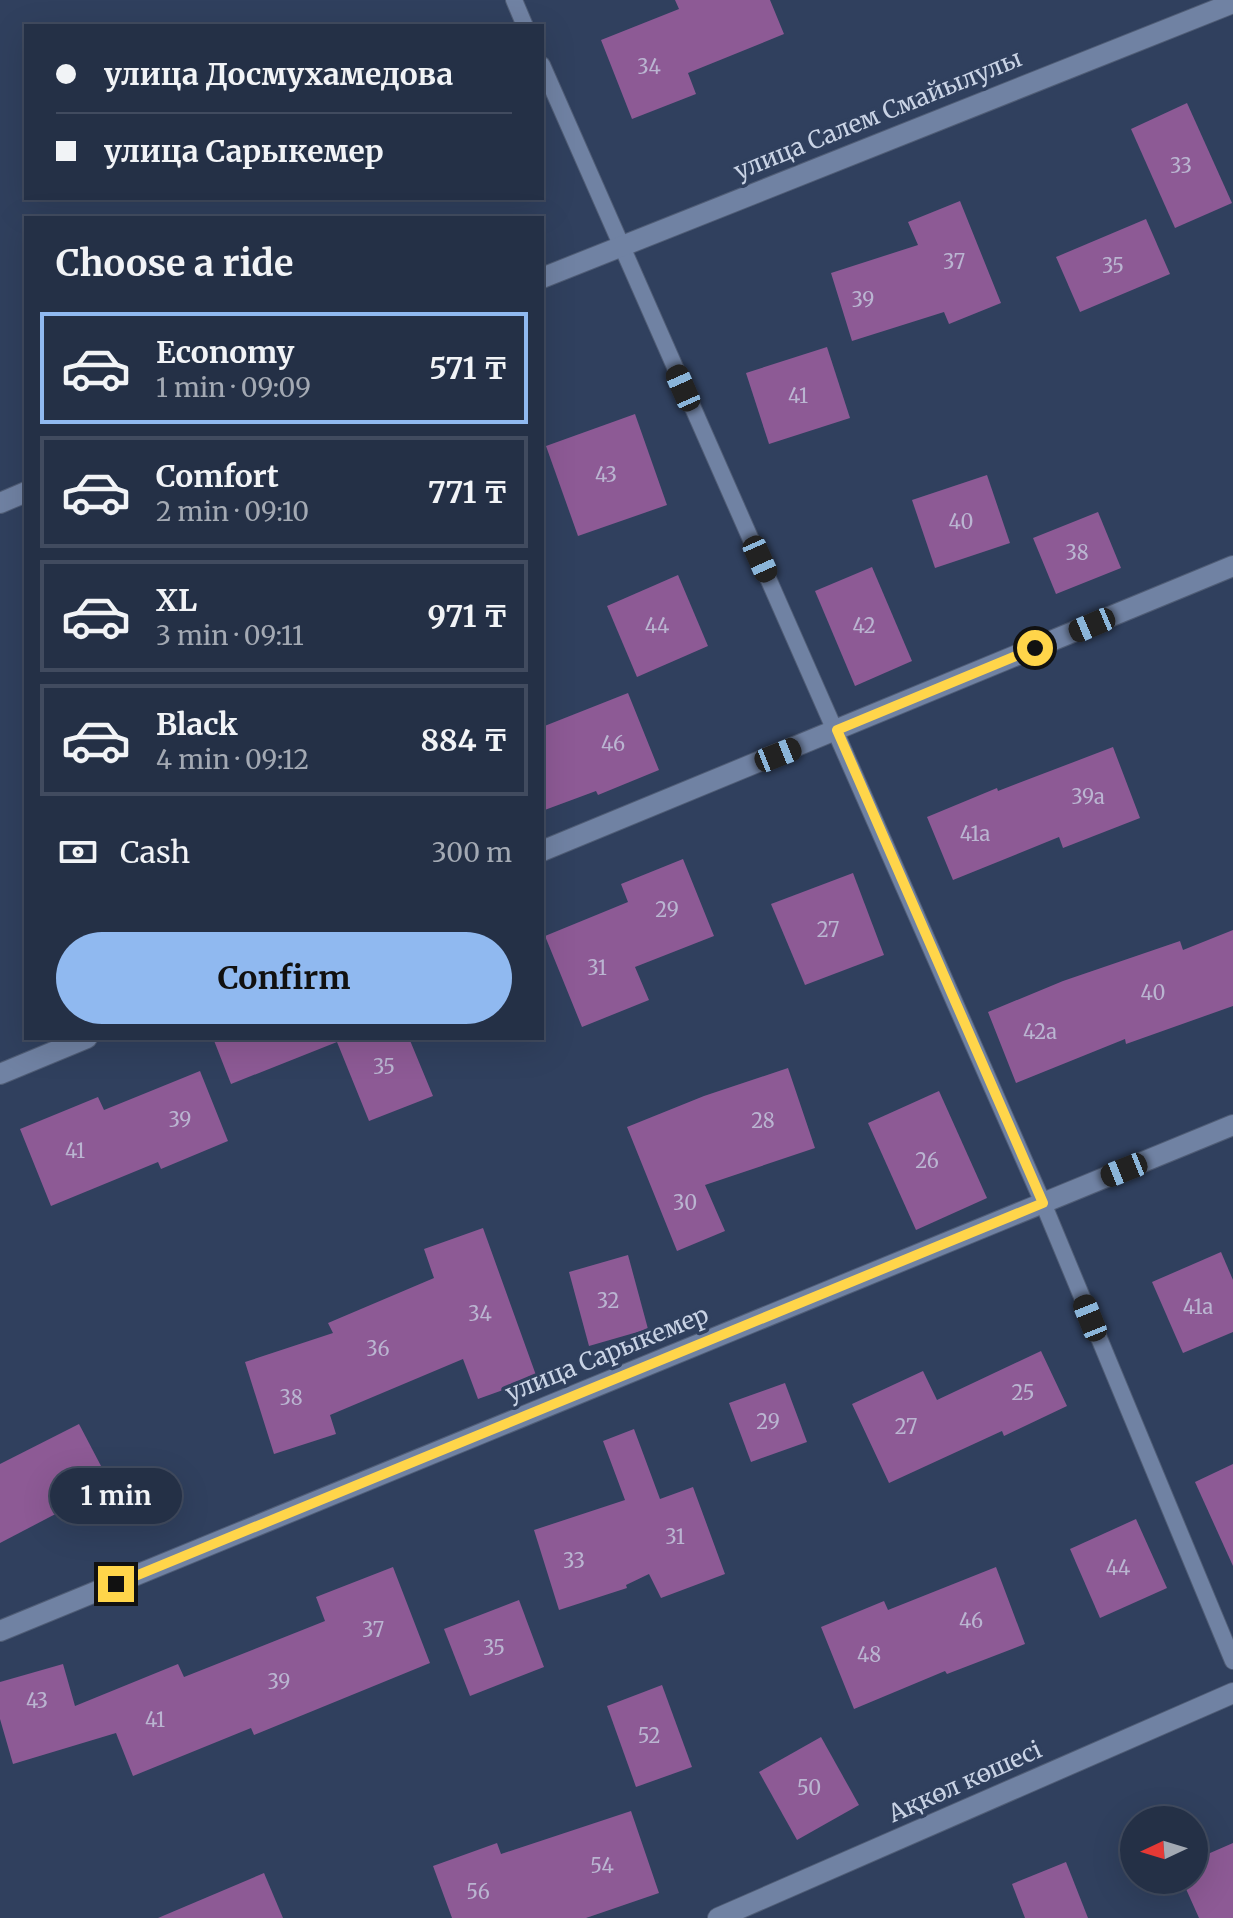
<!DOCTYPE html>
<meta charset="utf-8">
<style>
body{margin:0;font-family:Merriweather,serif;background:#303c51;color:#f1f3f6;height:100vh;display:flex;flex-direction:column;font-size:30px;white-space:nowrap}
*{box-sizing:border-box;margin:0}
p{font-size:26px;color:#a3a9b3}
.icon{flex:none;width:44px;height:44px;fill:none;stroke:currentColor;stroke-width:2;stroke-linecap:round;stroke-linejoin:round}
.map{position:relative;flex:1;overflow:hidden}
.panel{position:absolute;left:24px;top:216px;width:520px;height:824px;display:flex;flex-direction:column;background:#243046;border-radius:0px;box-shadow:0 8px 32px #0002,0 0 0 2px #414b5f}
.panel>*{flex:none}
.guide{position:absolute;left:24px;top:24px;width:520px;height:176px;border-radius:0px;box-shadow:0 8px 32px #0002,0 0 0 2px #414b5f;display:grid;align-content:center;height:176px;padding:0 32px;background:#243046}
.needle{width:52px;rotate:266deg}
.buttons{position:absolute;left:1120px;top:1806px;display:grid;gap:16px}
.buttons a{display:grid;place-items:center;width:88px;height:88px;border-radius:50%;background:#243046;box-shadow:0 8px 32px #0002,0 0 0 2px #414b5f;font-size:40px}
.end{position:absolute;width:36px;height:36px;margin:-18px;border:10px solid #ffd54a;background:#111;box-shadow:0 0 0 4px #111}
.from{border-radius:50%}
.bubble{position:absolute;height:56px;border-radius:28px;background:#243046;box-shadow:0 8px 32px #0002,0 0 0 2px #414b5f;font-size:26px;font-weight:700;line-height:56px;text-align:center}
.car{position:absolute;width:24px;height:48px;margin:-24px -12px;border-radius:10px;box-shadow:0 0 6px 2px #0007;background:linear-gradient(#222 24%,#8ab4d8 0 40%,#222 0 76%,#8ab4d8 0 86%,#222 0)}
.guide b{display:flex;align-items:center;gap:28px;height:76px;font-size:30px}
.guide b+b{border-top:2px solid #414b5f}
.guide i{width:20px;height:20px;background:#f1f3f6}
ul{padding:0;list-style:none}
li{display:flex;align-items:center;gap:24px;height:112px;margin:0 16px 12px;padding:0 16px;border:4px solid #414b5f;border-radius:0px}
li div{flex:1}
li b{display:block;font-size:30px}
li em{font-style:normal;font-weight:700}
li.selected{border-color:#90b9f0}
li>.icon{width:72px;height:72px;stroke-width:1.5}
h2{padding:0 32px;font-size:36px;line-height:96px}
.pay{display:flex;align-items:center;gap:20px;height:88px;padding:0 32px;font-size:30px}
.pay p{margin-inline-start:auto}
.action{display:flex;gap:16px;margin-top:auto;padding:16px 32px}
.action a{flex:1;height:92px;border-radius:48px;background:#90b9f0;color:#111;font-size:32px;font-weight:700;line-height:92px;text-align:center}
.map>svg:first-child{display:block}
.building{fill:#8d5a95}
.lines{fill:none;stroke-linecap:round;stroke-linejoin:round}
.lane-casing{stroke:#505d76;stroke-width:18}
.street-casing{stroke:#505d76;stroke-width:22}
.lane{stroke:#7082a3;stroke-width:16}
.street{stroke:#7082a3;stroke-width:20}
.route{stroke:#ffd54a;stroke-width:10}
.labels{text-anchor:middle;stroke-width:7;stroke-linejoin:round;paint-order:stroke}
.number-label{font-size:20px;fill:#bab5d1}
.street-label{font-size:24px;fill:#c9d3e5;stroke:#30405e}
</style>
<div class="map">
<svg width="1233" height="1918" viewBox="0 0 1233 1918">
<rect width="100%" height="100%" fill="#30405e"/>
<g class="building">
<polygon points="675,0 770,0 784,34 688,73 696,94 632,119 601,40 679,9"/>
<polygon points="1187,103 1232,203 1175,228 1131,129"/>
<polygon points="960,201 1001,303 949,324 944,312 852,341 831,273 918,245 908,222"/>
<polygon points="1146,219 1170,274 1080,312 1056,257"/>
<polygon points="827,347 850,418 769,444 746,373"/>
<polygon points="635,414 667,505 578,536 546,446"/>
<polygon points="987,475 1010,543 935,568 912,500"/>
<polygon points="1098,512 1121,568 1056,594 1033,538"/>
<polygon points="872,567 912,661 855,686 815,591"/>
<polygon points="678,575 708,646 637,677 607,606"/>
<polygon points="628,693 659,770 598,795 596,791 542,811 542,727"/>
<polygon points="1113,747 1140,818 1063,848 1059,837 953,880 927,817 997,788 998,791"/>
<polygon points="683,859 714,936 635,967 649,1000 582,1027 545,936 628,902 621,884"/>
<polygon points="853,873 884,955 805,985 771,904"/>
<polygon points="1233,930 1233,1006 1126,1044 1125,1039 1016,1083 988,1012 1063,981 1180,941 1183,950"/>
<polygon points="213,1038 409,1038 433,1096 369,1121 337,1042 231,1084"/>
<polygon points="788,1068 815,1148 705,1185 725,1231 677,1251 627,1127 704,1096"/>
<polygon points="200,1071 228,1141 161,1169 158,1162 51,1206 20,1129 98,1097 104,1110"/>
<polygon points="939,1091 987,1198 916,1230 868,1123"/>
<polygon points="483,1228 537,1378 478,1399 463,1359 330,1415 336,1434 274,1454 245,1362 333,1333 328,1323 434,1278 424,1249"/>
<polygon points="1221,1252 1233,1280 1233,1332 1183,1353 1152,1282"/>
<polygon points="628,1255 648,1329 589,1346 569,1272"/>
<polygon points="1041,1351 1067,1406 1004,1436 1002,1431 889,1483 852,1404 923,1371 937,1400"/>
<polygon points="785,1383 807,1442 751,1462 729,1403"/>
<polygon points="79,1424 111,1485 0,1543 0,1464"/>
<polygon points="634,1429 660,1499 693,1487 725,1574 661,1598 649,1574 626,1585 627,1588 559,1610 534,1530 625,1500 603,1441"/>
<polygon points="1233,1464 1233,1566 1195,1482"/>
<polygon points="1136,1519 1167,1588 1100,1618 1070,1549"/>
<polygon points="393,1567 430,1663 254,1735 251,1728 133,1776 116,1733 13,1764 0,1719 0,1682 63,1664 75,1706 178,1664 184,1677 325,1621 316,1597"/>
<polygon points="996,1567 1025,1644 947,1674 945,1671 854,1709 821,1627 884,1601 888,1610"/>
<polygon points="519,1600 544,1667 470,1696 444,1629"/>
<polygon points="662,1685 692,1767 636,1787 607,1706"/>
<polygon points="821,1737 859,1805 797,1840 759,1772"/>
<polygon points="631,1811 659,1893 586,1918 452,1918 433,1866 497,1843 501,1854"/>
<polygon points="1233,1843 1233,1918 1199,1918 1182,1880 1194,1880 1194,1860"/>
<polygon points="1066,1862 1088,1918 1025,1918 1012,1884"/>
<polygon points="264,1873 283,1918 158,1918"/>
</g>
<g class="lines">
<g class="lane-casing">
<g id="lane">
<polyline points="514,0 525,26"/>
<polyline points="542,65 1043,1203 1233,1661"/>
</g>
</g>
<g class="street-casing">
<g id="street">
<polyline points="542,278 1233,3"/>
<polyline points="0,503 26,492"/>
<polyline points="542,851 1233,566"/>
<polyline points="0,1074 87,1038"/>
<polyline points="0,1631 1233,1125"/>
<polyline points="718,1918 1233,1693"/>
</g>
</g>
<use href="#lane" class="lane"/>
<use href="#street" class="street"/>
</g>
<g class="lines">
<polyline class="route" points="116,1584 1043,1203 837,730 1035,648"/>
</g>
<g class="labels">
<g class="number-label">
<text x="649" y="74">34</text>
<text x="1181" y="173">33</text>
<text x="954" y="269">37</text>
<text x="1113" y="273">35</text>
<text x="863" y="307">39</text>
<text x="798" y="403">41</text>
<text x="606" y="482">43</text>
<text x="961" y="529">40</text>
<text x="1077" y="560">38</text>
<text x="657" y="633">44</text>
<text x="864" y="633">42</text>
<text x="613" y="751">46</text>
<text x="1088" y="804">39а</text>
<text x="975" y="841">41а</text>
<text x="667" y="917">29</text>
<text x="828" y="937">27</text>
<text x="597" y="975">31</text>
<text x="1153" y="1000">40</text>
<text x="1040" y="1039">42а</text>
<text x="384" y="1074">35</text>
<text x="180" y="1127">39</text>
<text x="763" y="1128">28</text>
<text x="75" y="1158">41</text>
<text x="927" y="1168">26</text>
<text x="685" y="1210">30</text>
<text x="608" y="1308">32</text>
<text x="1198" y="1314">41а</text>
<text x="480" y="1321">34</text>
<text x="378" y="1356">36</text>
<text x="1023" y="1400">25</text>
<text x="291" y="1405">38</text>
<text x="768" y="1429">29</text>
<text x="906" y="1434">27</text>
<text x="675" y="1544">31</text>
<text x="574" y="1568">33</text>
<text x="1118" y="1575">44</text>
<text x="971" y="1628">46</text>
<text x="373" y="1637">37</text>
<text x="494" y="1655">35</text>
<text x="869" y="1662">48</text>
<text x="279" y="1689">39</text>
<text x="37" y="1708">43</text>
<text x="155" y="1727">41</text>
<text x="649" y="1743">52</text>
<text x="809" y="1795">50</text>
<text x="602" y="1873">54</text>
<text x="478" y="1899">56</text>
</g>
<g class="street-label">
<text transform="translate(878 115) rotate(-22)" y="8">улица Салем Смайылулы</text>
<text transform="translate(607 1354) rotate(-22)" y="8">улица Сарыкемер</text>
<text transform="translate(965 1782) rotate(-24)" y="8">Ақкөл көшесі</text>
</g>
</g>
</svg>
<div class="buttons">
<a><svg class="needle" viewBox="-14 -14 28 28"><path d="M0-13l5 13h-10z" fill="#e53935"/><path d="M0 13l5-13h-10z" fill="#a3a9b3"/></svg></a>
</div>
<i class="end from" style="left:1035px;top:648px"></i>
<i class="end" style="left:116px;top:1584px"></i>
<div class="bubble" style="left:50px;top:1468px;width:132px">1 min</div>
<i class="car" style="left:683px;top:388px;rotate:336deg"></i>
<i class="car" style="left:760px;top:559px;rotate:156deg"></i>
<i class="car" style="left:1092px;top:625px;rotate:247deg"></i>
<i class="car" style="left:778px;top:755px;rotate:68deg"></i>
<i class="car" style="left:1124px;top:1170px;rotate:248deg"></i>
<i class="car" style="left:1090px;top:1318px;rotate:338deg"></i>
<div class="guide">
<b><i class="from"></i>улица Досмухамедова</b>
<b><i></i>улица Сарыкемер</b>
</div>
<section class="panel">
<h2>Choose a ride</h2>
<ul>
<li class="selected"><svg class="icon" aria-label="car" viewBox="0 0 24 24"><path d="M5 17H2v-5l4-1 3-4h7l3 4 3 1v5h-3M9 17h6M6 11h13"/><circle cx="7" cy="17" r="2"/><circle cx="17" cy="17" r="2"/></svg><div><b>Economy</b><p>1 min · 09:09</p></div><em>571 ₸</em></li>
<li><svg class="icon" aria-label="car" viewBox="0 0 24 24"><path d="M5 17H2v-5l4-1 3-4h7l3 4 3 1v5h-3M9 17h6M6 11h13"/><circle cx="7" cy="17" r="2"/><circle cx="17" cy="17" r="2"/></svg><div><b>Comfort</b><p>2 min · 09:10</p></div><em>771 ₸</em></li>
<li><svg class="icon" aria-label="car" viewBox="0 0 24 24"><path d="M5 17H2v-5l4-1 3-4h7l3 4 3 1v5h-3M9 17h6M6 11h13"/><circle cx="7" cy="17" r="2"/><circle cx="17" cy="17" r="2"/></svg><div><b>XL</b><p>3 min · 09:11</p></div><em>971 ₸</em></li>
<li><svg class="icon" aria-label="car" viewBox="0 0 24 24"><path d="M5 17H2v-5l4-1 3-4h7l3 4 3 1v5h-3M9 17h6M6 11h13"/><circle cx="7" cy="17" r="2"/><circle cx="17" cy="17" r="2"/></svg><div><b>Black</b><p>4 min · 09:12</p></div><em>884 ₸</em></li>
</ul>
<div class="pay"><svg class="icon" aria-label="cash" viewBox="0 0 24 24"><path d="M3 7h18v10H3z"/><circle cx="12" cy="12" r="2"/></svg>Cash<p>300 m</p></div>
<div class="action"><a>Confirm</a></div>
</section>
</div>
